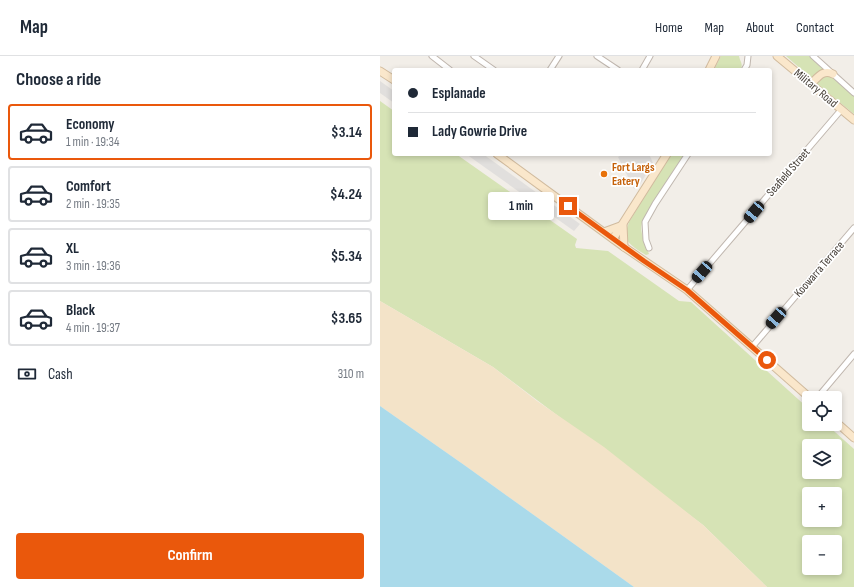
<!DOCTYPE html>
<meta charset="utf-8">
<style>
body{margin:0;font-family:"Sofia Sans Condensed",sans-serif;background:#f6f6f7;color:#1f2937;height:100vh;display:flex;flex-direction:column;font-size:15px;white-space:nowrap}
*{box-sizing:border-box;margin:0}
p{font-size:13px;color:#747a83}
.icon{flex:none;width:22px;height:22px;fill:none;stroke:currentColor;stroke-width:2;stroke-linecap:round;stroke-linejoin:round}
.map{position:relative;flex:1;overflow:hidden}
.sheet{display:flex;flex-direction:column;background:#fff;width:380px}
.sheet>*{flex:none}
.hud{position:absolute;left:12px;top:12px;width:380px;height:88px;border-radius:4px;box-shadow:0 2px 6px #0003;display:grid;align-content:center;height:88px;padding:0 16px;background:#fff}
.tools{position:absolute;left:422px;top:335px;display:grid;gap:8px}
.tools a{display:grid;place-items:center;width:40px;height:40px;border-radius:4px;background:#fff;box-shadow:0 2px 6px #0003;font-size:20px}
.end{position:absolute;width:18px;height:18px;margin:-9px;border:5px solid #ea580c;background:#fff;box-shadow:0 0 0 2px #fff}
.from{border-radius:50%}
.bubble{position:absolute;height:28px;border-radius:4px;background:#fff;box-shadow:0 2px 6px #0003;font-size:13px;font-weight:700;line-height:28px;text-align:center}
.car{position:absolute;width:12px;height:24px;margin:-12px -6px;border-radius:5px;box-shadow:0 0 3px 1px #0007;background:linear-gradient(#222 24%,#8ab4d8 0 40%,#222 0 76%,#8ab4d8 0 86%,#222 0)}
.hud b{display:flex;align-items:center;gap:14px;height:38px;font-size:15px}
.hud b+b{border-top:1px solid #e0e1e3}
.hud i{width:10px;height:10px;background:#1f2937}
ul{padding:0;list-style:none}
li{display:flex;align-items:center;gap:12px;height:56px;margin:0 8px 6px;padding:0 8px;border:2px solid #e0e1e3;border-radius:4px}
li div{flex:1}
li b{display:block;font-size:15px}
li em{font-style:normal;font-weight:700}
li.current{border-color:#ea580c}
li>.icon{width:36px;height:36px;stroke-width:1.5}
h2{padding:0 16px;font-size:18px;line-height:48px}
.pay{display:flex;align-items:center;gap:10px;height:44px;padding:0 16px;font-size:15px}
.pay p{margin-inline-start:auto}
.action{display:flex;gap:8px;margin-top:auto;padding:8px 16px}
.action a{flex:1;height:46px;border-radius:4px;background:#ea580c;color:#fff;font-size:16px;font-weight:700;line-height:46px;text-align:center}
header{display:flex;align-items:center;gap:24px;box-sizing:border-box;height:56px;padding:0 20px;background:#fff;border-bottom:1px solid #e0e1e3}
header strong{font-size:19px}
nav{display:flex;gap:22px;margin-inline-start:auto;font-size:14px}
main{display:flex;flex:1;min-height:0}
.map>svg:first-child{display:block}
.green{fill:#d6e3b5;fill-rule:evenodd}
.sand{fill:#f3e3c8}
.parking{fill:#e1dfdd}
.water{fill:#aadaea}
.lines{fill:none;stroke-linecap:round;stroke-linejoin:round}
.street-casing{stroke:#c0b7af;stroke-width:7}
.secondary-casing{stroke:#d1bb9e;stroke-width:9}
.street{stroke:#fff;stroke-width:5}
.secondary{stroke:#fae7cb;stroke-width:7}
.route{stroke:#ea580c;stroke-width:5}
.food-dot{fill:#e8710a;stroke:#fff;stroke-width:1.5}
.labels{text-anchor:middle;stroke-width:3.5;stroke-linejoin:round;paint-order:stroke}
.street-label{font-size:12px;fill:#453e37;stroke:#fff}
.food-label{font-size:12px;font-weight:bold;fill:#c56008;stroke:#fff;text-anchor:start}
</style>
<header>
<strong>Map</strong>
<nav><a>Home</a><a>Map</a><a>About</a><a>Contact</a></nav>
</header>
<main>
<section class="sheet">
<h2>Choose a ride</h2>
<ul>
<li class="current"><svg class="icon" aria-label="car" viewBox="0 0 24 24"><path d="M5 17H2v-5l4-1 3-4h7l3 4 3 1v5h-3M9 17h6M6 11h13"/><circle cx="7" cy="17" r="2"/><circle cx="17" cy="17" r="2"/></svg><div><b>Economy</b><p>1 min · 19:34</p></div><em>$3.14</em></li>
<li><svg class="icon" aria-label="car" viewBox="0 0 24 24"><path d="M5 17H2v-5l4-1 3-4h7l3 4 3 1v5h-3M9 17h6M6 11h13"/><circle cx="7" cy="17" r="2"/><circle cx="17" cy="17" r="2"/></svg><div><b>Comfort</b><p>2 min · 19:35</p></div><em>$4.24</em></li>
<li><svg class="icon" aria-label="car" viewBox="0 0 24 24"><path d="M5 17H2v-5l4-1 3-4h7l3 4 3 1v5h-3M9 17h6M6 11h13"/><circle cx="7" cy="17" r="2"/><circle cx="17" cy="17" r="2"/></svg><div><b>XL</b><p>3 min · 19:36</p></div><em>$5.34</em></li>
<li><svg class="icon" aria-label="car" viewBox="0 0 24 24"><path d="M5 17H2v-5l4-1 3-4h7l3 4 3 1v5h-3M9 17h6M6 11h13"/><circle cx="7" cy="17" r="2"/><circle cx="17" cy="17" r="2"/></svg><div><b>Black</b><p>4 min · 19:37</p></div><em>$3.65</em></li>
</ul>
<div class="pay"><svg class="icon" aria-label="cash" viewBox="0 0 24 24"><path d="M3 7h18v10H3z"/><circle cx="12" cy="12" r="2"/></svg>Cash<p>310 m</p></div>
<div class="action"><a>Confirm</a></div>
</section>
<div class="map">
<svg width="474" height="531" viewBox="0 0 474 531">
<rect width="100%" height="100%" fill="#f2eee8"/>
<g class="green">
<path d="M341 0H359C360 6 364 8 360 14H334Z"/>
<polygon points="406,0 429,0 444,14 431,22"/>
<polygon points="446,19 453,22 474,40 474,58 437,28 437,24"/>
<path d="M0 45 14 55V98H76L197 183 195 189 196 192 228 195 299 245 311 246 429 353V368H446L474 393V531H387L323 469 113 311 0 245ZM429 390H455V416H429ZM429 438H455V464H429ZM429 486H455V512H429Z"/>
<path d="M291 98H305L274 145C271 153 264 159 262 167 259 176 266 189 269 198L266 199C262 197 258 194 255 192 243 183 245 178 249 166Z"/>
</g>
<polygon class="sand" points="0,245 113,311 157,345 224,391 323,469 387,531 254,531 87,411 0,350"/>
<g class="parking">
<polygon points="0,25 14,35 14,47 0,37"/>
<polygon points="86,98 103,98 200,168 194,175"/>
<polygon points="244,98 269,98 273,107 259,130 254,133 238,101"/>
</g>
<polygon class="water" points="0,350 87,411 254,531 0,531"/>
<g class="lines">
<g class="street-casing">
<g id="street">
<polyline points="52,0 70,14"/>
<polyline points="94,0 114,14"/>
<polyline points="217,0 238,14"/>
<polyline points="433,0 474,37"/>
<polyline points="170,14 179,0"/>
<polyline points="262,14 270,0"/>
<polyline points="364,14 367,9 368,0"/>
<polyline points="269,192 266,184 265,166 275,148 308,98"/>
<polyline points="307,234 461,54"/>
<polyline points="372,291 474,172"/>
<polyline points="437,342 474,298"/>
</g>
</g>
<g class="secondary-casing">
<g id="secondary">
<polyline points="397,0 474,64"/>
<polyline points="329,14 336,0"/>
<polyline points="0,15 14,24"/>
<path d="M431 28C438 21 443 13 453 18"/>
<polyline points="117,98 244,191 307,234 430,342"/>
<polyline points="224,176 243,169 244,191"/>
<polyline points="233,183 287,98"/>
<polyline points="455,365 474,382"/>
</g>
</g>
<use href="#street" class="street"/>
<use href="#secondary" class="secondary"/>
</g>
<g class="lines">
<polyline class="route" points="188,150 264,205 307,234 387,304"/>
</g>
<circle class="food-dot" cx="224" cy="118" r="4"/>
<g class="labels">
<g class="street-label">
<text transform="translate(436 32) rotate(40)" y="4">Military Road</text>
<text transform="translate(408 116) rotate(-49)" y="4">Seafield Street</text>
<text transform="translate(439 213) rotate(-49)" y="4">Koowarra Terrace</text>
</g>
<g class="food-label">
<text x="232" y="115">Fort Largs<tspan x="232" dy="14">Eatery</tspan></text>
</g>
</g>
</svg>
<div class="tools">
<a><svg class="icon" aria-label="locate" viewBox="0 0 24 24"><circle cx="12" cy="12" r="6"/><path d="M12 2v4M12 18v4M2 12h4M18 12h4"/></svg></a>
<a><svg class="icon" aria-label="layers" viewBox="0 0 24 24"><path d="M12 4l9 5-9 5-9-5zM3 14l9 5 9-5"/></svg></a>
<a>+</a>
<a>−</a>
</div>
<i class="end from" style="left:387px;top:304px"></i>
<i class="end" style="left:188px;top:150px"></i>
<div class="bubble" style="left:108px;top:136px;width:66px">1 min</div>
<i class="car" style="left:374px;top:156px;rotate:220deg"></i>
<i class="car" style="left:322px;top:216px;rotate:221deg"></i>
<i class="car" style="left:396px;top:262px;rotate:221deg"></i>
<div class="hud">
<b><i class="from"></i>Esplanade</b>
<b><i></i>Lady Gowrie Drive</b>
</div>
</div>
</main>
